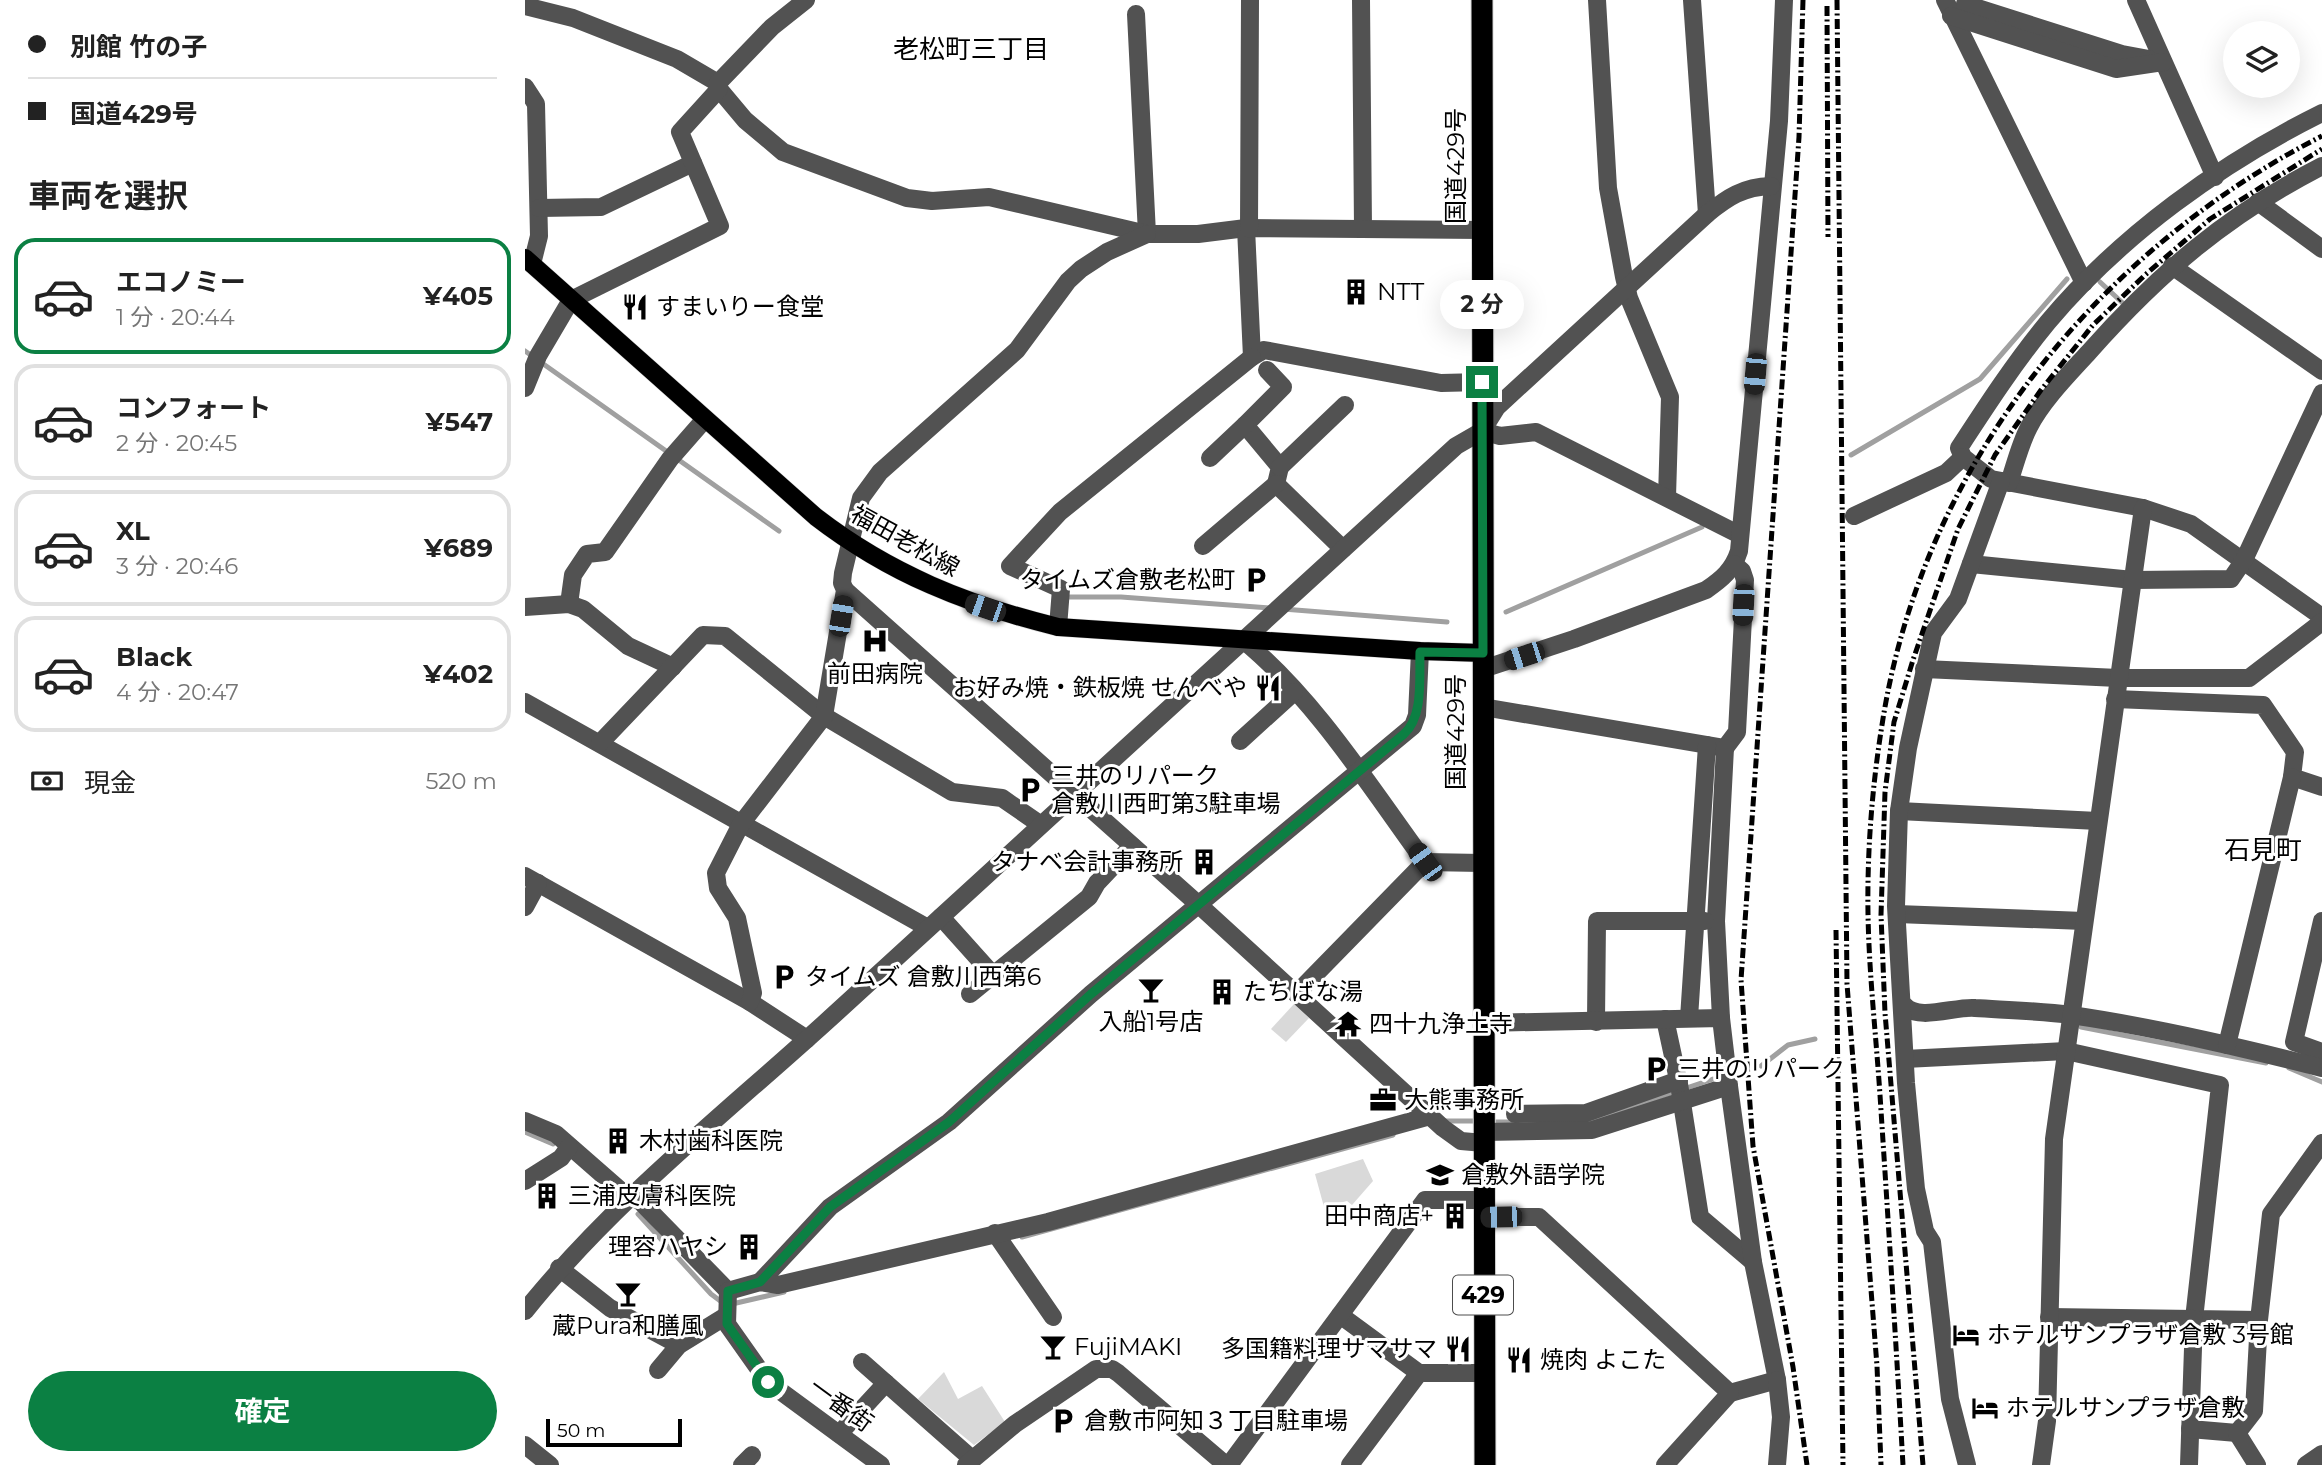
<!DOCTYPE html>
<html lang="ja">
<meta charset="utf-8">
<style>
body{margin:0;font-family:Montserrat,"Noto Sans JP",sans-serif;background:#f6f6f6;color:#222;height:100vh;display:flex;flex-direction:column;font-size:26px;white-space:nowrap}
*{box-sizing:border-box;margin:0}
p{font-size:23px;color:#767676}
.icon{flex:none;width:38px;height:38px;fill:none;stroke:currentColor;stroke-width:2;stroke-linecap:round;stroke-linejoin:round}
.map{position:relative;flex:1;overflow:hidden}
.details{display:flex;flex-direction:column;background:#fff;width:525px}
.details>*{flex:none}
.top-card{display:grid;align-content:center;height:154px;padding:0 28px;background:#fff}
.fabs{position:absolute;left:1698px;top:21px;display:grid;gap:14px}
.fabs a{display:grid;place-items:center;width:77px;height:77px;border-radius:50%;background:#fff;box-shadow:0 7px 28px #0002;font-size:35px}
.scale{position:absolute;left:21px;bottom:18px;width:136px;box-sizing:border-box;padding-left:7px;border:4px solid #000;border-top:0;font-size:19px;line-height:24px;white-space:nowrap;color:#000;-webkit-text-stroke:5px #fff;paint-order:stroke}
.end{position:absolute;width:32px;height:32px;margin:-16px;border:9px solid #0b8043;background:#fff;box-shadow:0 0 0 4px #fff}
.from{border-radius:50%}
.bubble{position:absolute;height:49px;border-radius:24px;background:#fff;box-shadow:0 7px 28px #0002;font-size:23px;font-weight:700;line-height:49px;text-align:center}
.car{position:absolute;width:21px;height:42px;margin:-21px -10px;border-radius:9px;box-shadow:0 0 5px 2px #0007;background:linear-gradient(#222 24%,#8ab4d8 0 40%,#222 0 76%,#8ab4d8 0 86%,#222 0)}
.top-card b{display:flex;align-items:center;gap:24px;height:66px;font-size:26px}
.top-card b+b{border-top:2px solid #e0e0e0}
.top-card i{width:18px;height:18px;background:#222}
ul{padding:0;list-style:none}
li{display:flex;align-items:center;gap:21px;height:116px;margin:0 14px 10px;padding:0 14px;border:4px solid #e0e0e0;border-radius:21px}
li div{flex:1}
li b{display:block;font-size:26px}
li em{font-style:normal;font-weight:700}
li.on{border-color:#0b8043}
li>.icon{width:63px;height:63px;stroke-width:1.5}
h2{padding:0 28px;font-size:32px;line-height:84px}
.pay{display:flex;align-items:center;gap:18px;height:77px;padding:0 28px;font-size:26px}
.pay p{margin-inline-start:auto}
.cta{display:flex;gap:14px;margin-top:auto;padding:14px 28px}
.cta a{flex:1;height:80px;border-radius:42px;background:#0b8043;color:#fff;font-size:28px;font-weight:700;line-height:80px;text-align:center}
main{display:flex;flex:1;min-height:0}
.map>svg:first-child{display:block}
.green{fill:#d9d9d9}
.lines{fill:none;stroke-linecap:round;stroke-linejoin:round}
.stream{stroke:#a0a0a0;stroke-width:5}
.major-casing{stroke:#dbdbdb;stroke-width:19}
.highway-casing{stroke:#dbdbdb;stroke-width:23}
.minor{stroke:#525252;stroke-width:18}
.major{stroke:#000;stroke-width:18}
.highway{stroke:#000;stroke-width:21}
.rail{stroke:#000;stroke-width:5;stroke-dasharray:10 3.5 2 3.5;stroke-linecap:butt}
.route{stroke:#0b8043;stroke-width:9}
.labels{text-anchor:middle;stroke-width:6;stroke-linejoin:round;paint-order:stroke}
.shield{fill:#fff;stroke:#4c4c4c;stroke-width:2}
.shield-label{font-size:23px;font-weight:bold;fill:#000}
.street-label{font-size:24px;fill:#000;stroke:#fff}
.poi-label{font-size:24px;fill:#000;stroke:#fff;text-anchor:start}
.neighbourhood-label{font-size:26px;fill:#000;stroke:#fff}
</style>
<main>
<section class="details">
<div class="top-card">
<b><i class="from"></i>別館 竹の子</b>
<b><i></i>国道429号</b>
</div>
<h2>車両を選択</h2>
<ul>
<li class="on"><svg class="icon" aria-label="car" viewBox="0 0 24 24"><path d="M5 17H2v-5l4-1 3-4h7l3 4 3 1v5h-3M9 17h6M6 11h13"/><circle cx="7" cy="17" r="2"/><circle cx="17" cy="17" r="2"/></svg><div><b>エコノミー</b><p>1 分 · 20:44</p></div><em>¥405</em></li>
<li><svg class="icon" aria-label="car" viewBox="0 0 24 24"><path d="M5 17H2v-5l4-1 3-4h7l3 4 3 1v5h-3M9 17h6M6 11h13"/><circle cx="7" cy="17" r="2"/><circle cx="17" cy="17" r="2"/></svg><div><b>コンフォート</b><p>2 分 · 20:45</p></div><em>¥547</em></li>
<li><svg class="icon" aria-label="car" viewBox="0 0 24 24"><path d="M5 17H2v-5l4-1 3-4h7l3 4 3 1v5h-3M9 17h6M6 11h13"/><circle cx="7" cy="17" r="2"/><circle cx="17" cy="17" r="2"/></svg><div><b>XL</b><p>3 分 · 20:46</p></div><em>¥689</em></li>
<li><svg class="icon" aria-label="car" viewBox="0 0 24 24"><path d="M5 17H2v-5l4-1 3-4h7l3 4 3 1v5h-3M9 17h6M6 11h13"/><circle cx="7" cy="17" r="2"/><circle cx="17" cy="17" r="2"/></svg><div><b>Black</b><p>4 分 · 20:47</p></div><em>¥402</em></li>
</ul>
<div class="pay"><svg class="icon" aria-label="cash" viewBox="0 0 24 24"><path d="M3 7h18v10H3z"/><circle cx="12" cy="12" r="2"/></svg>現金<p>520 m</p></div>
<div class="cta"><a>確定</a></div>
</section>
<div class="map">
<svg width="1797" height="1465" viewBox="0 0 1797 1465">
<rect width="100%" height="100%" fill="#fff"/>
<g class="green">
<polygon points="769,1004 784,1018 761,1042 746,1029"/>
<polygon points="838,1159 848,1181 827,1205 822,1201 799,1207 790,1174"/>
<polygon points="419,1372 433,1399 457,1386 480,1422 449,1445 393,1399"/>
</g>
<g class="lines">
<g class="stream">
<polyline points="1575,282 1602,307"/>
<polyline points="0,351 254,531"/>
<polyline points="1326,455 1455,379 1542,279"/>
<polyline points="544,597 596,597 745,608"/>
<polyline points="758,609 922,622"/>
<polyline points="981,612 1177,527"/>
<polyline points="1556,1027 1741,1063"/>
<polyline points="1236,1066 1263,1045 1290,1039"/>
<polyline points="1764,1068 1797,1082"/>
<polyline points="918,1121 954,1121"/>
<polyline points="964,1122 992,1122"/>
<polyline points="1058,1123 1188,1079"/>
<polyline points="0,1132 28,1144"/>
<polyline points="113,1214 186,1294 198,1303"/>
<polyline points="497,1237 868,1135"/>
<polyline points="207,1304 259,1292"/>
</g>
<g class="major-casing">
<path id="major" d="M0 258 291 517C365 574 443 605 533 627L895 651 958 653"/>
</g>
<g class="highway-casing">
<polyline id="highway" points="957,0 960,1465"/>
</g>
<g class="minor">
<polyline points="836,0 838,228"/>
<polyline points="1072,0 1083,188 1099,277 1104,298 1145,397 1142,497"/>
<polyline points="1167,0 1182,214"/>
<polyline points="1420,0 1559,283"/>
<polyline points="1611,0 1690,177"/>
<polyline points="1440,4 1597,54 1624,59"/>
<polyline points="0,6 48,18 152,59 193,83"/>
<polyline points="611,14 622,234"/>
<polyline points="1426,16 1591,69 1638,62"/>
<polyline points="0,87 11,104 14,236 7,264"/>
<polyline points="194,89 220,120 258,152 382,198 407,201 464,197 622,234 673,234 721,228 958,230"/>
<path d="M1797 113C1696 163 1596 235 1523 322 1490 362 1462 405 1434 448L1438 457 1466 479 1618 508 1666 524 1797 617"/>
<polyline points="1733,202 1797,249"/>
<polyline points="14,208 76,207 168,163"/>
<polyline points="721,228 727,357 739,350 916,383 957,382"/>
<polyline points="724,229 725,0"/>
<polyline points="1647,266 1797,371"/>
<polyline points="742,370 758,387 720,425 755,467 751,484 818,549"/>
<polyline points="0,388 13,356 46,300 195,226 155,132 194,89 193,83 247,27 281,0"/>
<polyline points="957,431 975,436 1011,432 1215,535"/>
<polyline points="685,458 720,425"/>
<polyline points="755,467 820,405"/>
<path d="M1484 483C1490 465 1495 444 1504 427 1518 400 1544 374 1564 352 1635 272 1702 215 1797 166"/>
<polyline points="1329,516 1421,473 1438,457"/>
<polyline points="678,546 751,484"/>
<polyline points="1446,564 1608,580 1706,579 1719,560 1797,393"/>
<polyline points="320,590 674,905 918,1128 936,1141 959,1143"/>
<polyline points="44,604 48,575 62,554 80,552 145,459 180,419"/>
<polyline points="0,607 44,604 58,609 103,646 148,667"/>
<polyline points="533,627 536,589 485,566 535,512 727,357"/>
<path d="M718 640C790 699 845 787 900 862"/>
<path d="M958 669 1049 639 1181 590C1197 579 1208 570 1214 551L1254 121 1259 0"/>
<polyline points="1399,669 1593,678 1724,678 1797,622"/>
<polyline points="1590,699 1738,705 1770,752 1767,777 1797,787"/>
<polyline points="0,702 403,928"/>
<polyline points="958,707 1200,748 1212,732 1220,580 1217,571 1209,564"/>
<polyline points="715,741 769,692"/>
<polyline points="75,743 178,635 200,636 299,716 427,792 477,798 516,825"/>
<polyline points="1374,811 1573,821"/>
<polyline points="0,876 225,1002 282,1039"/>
<polyline points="0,907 13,883"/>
<polyline points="1372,914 1559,921"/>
<polyline points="416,917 468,975"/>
<polyline points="1797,921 1769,1042 1797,1052"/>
<polyline points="772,993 900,862 957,863"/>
<polyline points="445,994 564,897 572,883 607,846"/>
<polyline points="225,1002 228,993 212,918 193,888 191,873 216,824 299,716 320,590 317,583 318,573 336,498 355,472 492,350 543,281 556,269 582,252 622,234"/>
<path d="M1379 1005C1393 1022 1430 1006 1450 1008 1482 1010 1515 1011 1546 1015 1630 1027 1715 1047 1797 1068"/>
<polyline points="1164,1018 1182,745"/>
<polyline points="1196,1018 1191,921 1200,748"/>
<polyline points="1140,1019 1154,1084 1175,1217 1228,1262"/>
<polyline points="1071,1022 1072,921 1180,921"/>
<polyline points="1702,1045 1767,777"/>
<polyline points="1380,1059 1541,1051 1695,1085 1669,1319 1734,1320"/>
<polyline points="1204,1086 1228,1262 1252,1380 1205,1393"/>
<polyline points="990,1114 1061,1113 1154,1080"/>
<polyline points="0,1121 31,1134 95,1190 116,1202 203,1291"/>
<polyline points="959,1132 1067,1130 1204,1086 1196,1018 959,1023"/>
<polyline points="0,1181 36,1158 44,1147"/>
<polyline points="959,1217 1014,1217 1205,1393 1140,1465"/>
<polyline points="470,1233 528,1317"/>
<polyline points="34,1268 85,1308 154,1345"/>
<polyline points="235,1282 305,1207 424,1122 566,994 888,726 892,715 895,651"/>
<polyline points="203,1291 235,1282 253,1285 523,1222 905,1116"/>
<polyline points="203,1291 202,1324 243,1382 356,1465"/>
<path d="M0 1311C91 1198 206 1109 313 1011 518 821 725 634 931 446L957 431 972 407 1182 214C1203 197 1218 187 1246 186"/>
<polyline points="815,1315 894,1373"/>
<polyline points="1524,1317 1669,1319 1664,1465"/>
<polyline points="337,1362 447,1459"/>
<polyline points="133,1370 154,1345 201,1316"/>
<polyline points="1665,1429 1712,1433"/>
<polyline points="314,1434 361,1383"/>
<polyline points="0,1445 25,1465"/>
<polyline points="217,1465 227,1455"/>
<polyline points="441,1465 490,1424 571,1369 587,1369 593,1373 701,1465"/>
<polyline points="704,1465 900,1200 959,1200"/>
<polyline points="825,1465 894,1373 958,1373"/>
<polyline points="1252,1465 1256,1417 1252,1380"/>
<polyline points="1442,1465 1425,1399 1407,1242 1400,1231 1391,1189 1381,1083 1371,906 1374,811 1383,748 1408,633 1433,599 1476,481"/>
<polyline points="1516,1465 1522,1421 1529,1139 1618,508"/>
<polyline points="1732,1465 1712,1433 1729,1411 1734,1320 1746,1214 1797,1143"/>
<polyline points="1781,1465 1797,1454"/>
</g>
<use href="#major" class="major"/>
<use href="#highway" class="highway"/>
<g class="rail">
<polyline points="1278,0 1274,137 1216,980 1228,1146 1268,1367 1282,1465"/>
<polyline points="1312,0 1322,984 1352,1366 1356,1465"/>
<polyline points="1302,6 1303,237"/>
<polyline points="1311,930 1318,1465"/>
<path d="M1378 1465C1371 1342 1363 1218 1355 1095 1351 1035 1344 974 1343 914 1342 852 1347 787 1357 725 1396 469 1570 252 1797 136"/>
<polyline points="1398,1465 1360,1013 1356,915 1360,792 1369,722 1388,660 1433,529 1470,455 1516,390 1568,325 1620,275 1685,219 1797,149"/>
</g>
</g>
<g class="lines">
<path class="route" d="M243 1382 202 1324 203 1291 235 1282 305 1207 424 1122 566 994 879 734C899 716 894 677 895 652L958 653 957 382"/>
</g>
<defs>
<g id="building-bare" transform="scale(2.1)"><path d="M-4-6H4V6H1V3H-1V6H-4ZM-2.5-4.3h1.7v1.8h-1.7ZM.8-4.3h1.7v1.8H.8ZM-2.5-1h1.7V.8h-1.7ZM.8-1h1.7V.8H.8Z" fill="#000" stroke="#fff" stroke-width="2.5" paint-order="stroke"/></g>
<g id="restaurant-bare" transform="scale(2.1)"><path d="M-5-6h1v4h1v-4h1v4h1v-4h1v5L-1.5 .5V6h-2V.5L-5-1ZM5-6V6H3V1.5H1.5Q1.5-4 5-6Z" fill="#000" stroke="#fff" stroke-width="2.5" paint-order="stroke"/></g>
<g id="parking-bare" transform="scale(2.1)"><path d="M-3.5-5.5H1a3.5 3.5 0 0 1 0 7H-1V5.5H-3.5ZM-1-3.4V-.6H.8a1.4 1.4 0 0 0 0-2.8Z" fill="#000" stroke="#fff" stroke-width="2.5" paint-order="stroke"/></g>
<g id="hospital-bare" transform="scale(2.1)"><path d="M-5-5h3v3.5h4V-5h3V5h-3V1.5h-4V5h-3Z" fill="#000" stroke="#fff" stroke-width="2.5" paint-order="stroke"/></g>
<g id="bar-bare" transform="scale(2.1)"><path d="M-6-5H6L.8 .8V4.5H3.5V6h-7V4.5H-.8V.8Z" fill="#000" stroke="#fff" stroke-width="2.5" paint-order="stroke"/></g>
<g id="temple-bare" transform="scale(2.1)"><path d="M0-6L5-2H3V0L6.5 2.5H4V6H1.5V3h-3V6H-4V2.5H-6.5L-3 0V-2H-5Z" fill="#000" stroke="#fff" stroke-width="2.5" paint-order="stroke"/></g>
<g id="office-bare" transform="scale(2.1)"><path d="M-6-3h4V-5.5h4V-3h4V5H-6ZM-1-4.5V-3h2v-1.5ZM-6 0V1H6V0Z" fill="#000" stroke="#fff" stroke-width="2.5" paint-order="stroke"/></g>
<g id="school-bare" transform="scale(2.1)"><path d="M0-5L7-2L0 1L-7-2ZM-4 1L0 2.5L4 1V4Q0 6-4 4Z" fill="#000" stroke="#fff" stroke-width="2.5" paint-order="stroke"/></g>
<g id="hotel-bare" transform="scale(2.1)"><path d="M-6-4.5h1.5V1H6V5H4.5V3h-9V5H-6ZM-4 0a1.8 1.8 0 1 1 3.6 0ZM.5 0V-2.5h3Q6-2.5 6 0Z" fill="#000" stroke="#fff" stroke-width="2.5" paint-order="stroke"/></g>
</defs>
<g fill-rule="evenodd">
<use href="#building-bare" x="831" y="292"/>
<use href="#restaurant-bare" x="110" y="307"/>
<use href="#parking-bare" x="731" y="580"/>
<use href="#hospital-bare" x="350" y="641"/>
<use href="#restaurant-bare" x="743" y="688"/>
<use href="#parking-bare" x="505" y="790"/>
<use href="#building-bare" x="679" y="862"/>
<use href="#parking-bare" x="259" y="977"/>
<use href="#bar-bare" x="626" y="990"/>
<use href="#building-bare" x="697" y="992"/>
<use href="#temple-bare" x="823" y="1024"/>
<use href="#parking-bare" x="1131" y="1069"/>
<use href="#office-bare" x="858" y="1100"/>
<use href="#building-bare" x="93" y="1141"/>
<use href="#school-bare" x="915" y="1175"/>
<use href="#building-bare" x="22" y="1196"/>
<use href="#building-bare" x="930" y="1216"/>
<use href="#building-bare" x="224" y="1247"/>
<use href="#bar-bare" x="103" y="1294"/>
<use href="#hotel-bare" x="1441" y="1335"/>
<use href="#bar-bare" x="528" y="1347"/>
<use href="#restaurant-bare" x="933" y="1349"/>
<use href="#restaurant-bare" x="994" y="1360"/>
<use href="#hotel-bare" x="1460" y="1408"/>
<use href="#parking-bare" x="538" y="1421"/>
</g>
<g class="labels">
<rect class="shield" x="928" y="1275.5" width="60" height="39" rx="5"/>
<g class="shield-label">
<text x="958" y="1303">429</text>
</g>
<g class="street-label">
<text transform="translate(931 166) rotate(-90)" y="8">国道429号</text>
<text transform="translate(380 541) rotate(29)" y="8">福田老松線</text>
<text transform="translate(931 732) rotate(-90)" y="8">国道429号</text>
<text transform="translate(316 1405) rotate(36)" y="8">一番街</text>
</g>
<g class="poi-label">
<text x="852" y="300">NTT</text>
<text x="131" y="315">すまいりー食堂</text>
<text x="710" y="588" text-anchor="end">タイムズ倉敷老松町</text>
<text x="350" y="682" text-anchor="middle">前田病院</text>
<text x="722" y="696" text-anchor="end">お好み焼・鉄板焼 せんべや</text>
<text x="526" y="784">三井のリパーク<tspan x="526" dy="28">倉敷川西町第3駐車場</tspan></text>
<text x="658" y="870" text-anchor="end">タナベ会計事務所</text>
<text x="280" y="985">タイムズ 倉敷川西第6</text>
<text x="718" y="1000">たちばな湯</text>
<text x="626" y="1030" text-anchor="middle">入船1号店</text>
<text x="844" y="1032">四十九浄土寺</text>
<text x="1152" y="1077">三井のリパーク</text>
<text x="879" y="1108">大熊事務所</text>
<text x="114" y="1149">木村歯科医院</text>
<text x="936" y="1183">倉敷外語学院</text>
<text x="43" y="1204">三浦皮膚科医院</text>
<text x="909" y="1224" text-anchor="end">田中商店+</text>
<text x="203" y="1255" text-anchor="end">理容ハヤシ</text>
<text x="103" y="1334" text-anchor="middle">蔵Pura和膳風</text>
<text x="1462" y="1343">ホテルサンプラザ倉敷 3号館</text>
<text x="549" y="1355">FujiMAKI</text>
<text x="912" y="1357" text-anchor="end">多国籍料理サマサマ</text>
<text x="1015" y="1368">焼肉 よこた</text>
<text x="1481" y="1416">ホテルサンプラザ倉敷</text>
<text x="559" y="1429">倉敷市阿知３丁目駐車場</text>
</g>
<g class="neighbourhood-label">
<text x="446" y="58">老松町三丁目</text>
<text x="1738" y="859">石見町</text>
</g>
</g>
</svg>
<div class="fabs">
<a><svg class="icon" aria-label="layers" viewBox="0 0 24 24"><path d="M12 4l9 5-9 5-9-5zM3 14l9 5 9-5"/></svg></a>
</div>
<div class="scale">50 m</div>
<i class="end from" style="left:243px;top:1382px"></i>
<i class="end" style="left:957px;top:382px"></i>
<div class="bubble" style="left:915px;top:280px;width:84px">2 分</div>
<i class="car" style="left:1230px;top:374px;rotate:185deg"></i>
<i class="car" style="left:1218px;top:605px;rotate:183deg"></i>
<i class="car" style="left:460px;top:608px;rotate:289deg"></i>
<i class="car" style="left:316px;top:616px;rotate:9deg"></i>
<i class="car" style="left:999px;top:656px;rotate:252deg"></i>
<i class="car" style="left:900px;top:862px;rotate:324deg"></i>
<i class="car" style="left:976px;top:1217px;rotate:269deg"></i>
</div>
</main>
